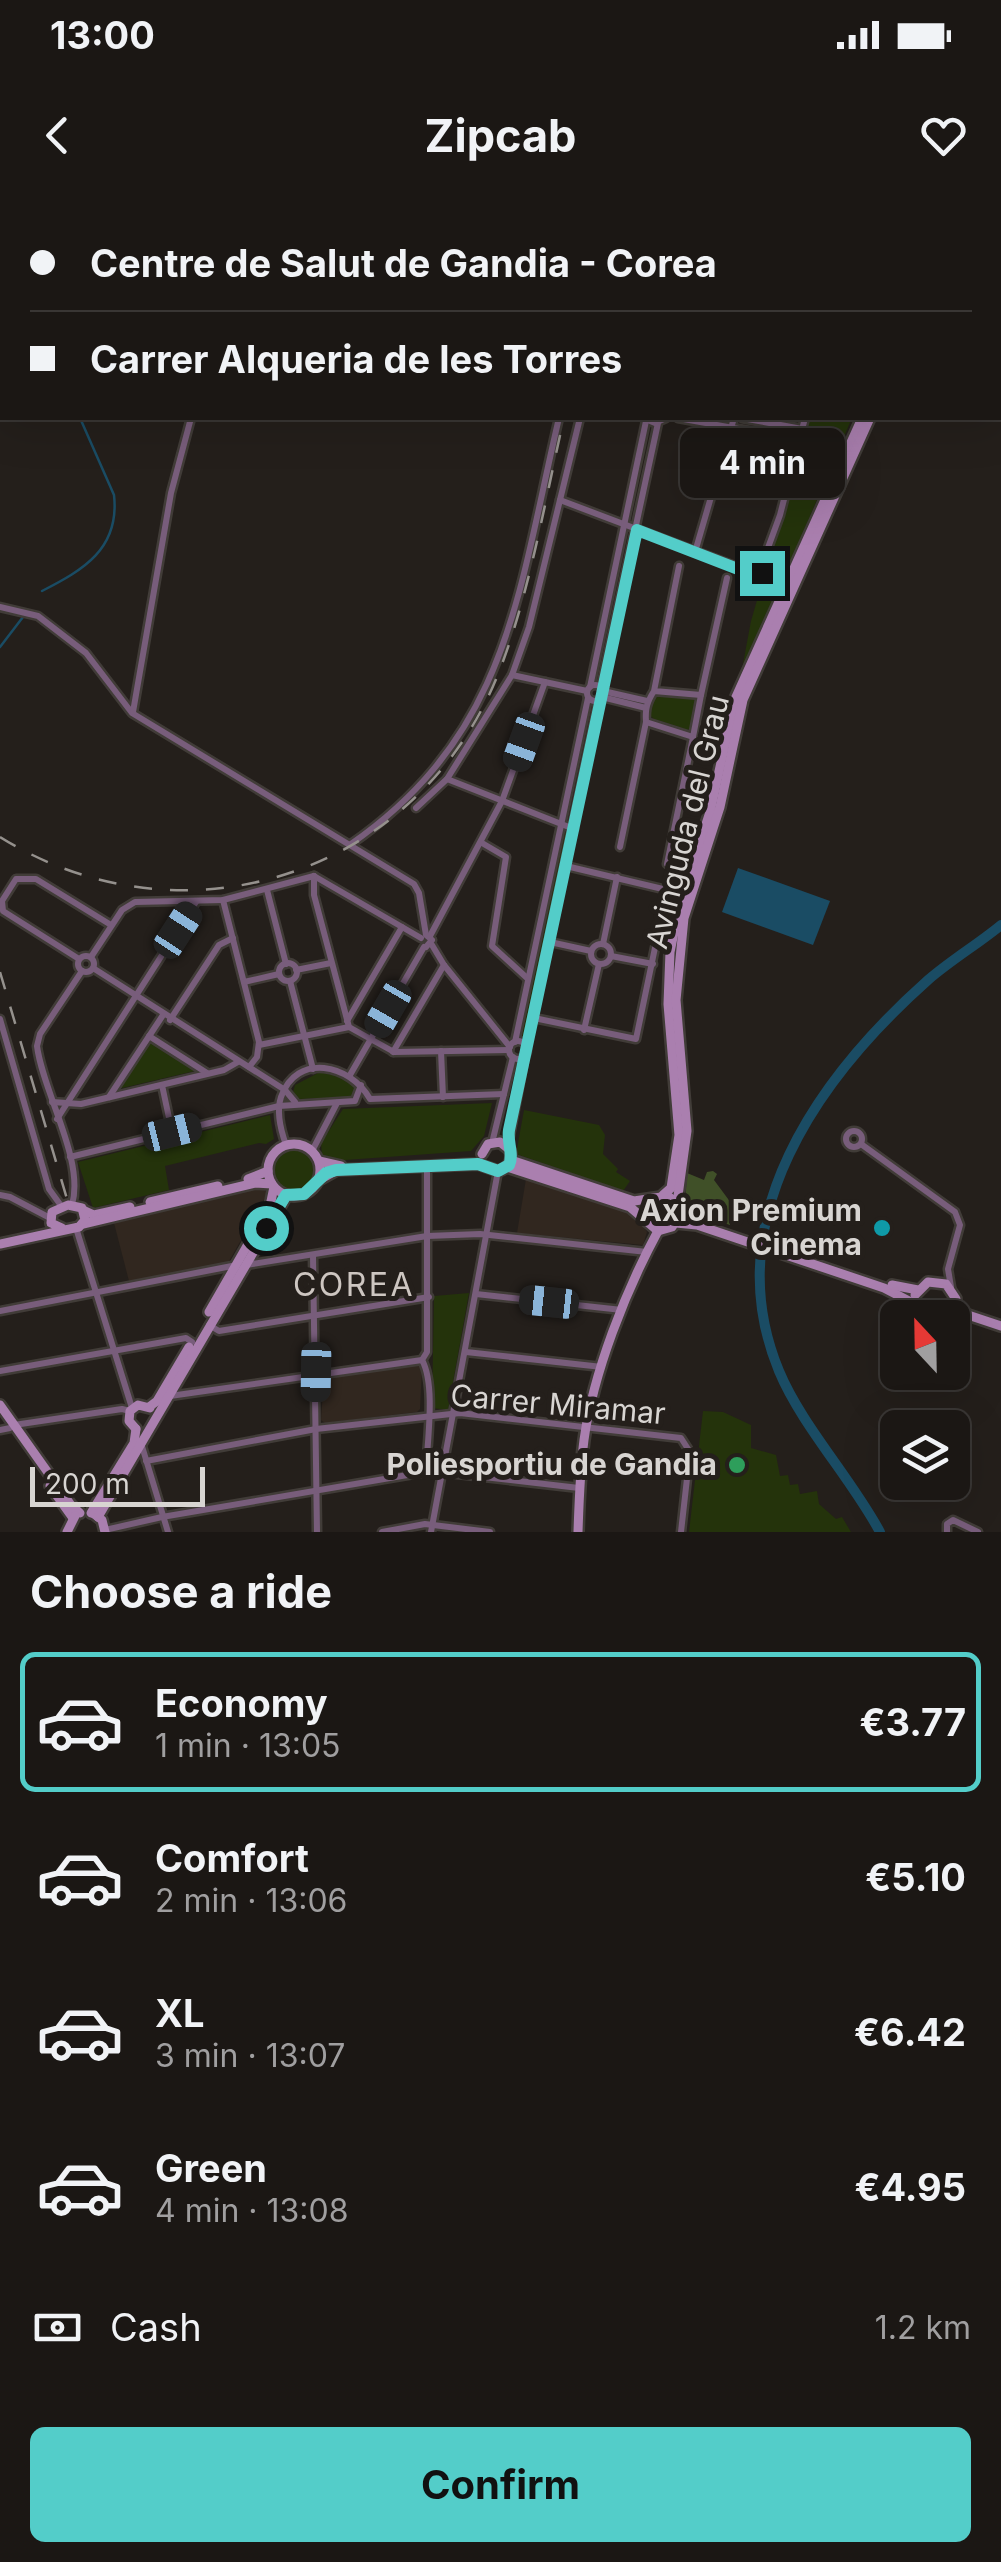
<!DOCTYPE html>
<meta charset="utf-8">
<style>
body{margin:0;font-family:Inter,sans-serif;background:#24201d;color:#f1f3f6;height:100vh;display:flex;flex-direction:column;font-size:38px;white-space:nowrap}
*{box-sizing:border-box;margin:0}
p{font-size:32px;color:#a09fa0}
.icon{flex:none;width:55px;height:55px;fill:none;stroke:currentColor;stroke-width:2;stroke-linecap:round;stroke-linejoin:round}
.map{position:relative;height:1332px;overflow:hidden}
.sheet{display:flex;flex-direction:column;background:#1b1714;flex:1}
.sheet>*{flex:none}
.top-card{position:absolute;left:0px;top:0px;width:1002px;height:220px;box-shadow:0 10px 40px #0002,0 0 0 2px #393634;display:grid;align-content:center;height:220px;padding:0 30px;background:#1b1714}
.needle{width:65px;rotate:338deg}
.tools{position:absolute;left:880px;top:1100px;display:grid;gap:20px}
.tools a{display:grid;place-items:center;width:90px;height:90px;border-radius:15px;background:#1b1714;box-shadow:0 10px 40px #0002,0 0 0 2px #393634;font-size:50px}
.scale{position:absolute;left:30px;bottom:25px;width:175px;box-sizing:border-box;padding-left:10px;border:5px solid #d8d5d2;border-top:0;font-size:28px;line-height:35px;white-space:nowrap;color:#d8d5d2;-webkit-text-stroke:8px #241f1b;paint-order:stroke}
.end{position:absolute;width:45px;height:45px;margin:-22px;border:12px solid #53cdc9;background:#111;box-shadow:0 0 0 5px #111}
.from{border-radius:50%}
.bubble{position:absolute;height:70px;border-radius:15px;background:#1b1714;box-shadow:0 10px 40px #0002,0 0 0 2px #393634;font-size:32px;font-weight:700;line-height:70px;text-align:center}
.car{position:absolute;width:30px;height:60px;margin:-30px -15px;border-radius:12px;box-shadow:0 0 8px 2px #0007;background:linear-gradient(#222 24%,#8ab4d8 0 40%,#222 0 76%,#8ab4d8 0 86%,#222 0)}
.top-card b{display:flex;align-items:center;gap:35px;height:95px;font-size:38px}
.top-card b+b{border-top:2px solid #393634}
.top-card i{width:25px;height:25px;background:#f1f3f6}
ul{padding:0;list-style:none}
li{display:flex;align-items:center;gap:30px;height:140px;margin:0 20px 15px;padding:0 10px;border:5px solid transparent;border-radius:15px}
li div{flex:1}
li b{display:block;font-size:38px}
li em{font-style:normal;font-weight:700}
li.selected{border-color:#53cdc9}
li>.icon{width:90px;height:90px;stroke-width:1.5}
h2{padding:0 30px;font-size:45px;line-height:120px}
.pay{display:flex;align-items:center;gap:25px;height:110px;padding:0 30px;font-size:38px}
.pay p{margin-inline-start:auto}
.action{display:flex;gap:20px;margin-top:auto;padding:20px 30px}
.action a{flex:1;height:115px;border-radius:15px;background:#53cdc9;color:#111;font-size:40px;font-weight:700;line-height:115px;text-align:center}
.status{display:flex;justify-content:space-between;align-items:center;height:70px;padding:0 50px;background:#1b1714;direction:ltr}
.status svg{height:28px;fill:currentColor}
header{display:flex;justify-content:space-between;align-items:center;height:130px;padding:0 30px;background:#1b1714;font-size:45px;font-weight:700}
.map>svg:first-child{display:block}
.built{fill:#31271f}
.green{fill:#24330b}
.forest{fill:#405028}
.water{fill:#1a4c64}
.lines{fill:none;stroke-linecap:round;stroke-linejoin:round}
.stream{stroke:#1a4c64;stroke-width:2.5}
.river{stroke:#1a4c64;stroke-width:10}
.street-casing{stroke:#413c38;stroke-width:11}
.secondary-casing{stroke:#413c38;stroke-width:14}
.street{stroke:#785d7b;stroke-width:6}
.secondary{stroke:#aa7faf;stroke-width:9}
.rail{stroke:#95918d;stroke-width:2.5;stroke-dasharray:18 18;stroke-linecap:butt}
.route{stroke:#53cdc9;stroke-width:12}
.culture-dot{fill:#0f9aa8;stroke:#241f1b;stroke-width:4}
.leisure-dot{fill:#2e9e5b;stroke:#241f1b;stroke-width:4}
.labels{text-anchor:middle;stroke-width:10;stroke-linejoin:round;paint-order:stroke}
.street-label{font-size:30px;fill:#d8d5d2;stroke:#241f1b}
.poi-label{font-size:30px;font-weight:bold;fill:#d8d5d2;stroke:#241f1b;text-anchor:end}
.neighbourhood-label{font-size:32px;letter-spacing:2.5px;fill:#cdc6c1;stroke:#241f1b}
</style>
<div class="status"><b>13:00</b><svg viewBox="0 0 49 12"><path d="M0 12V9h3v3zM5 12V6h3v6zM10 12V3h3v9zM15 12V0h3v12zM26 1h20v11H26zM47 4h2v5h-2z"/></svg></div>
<header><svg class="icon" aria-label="back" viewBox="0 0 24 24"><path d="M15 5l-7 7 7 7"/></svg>Zipcab<svg class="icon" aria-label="heart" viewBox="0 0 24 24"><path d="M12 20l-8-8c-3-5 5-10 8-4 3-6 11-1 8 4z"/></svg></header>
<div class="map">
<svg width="1001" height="1332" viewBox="0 0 1001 1332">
<rect width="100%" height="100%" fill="#241f1b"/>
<g class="built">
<polygon points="526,979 635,1015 647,1032 643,1045 517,1033"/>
<polygon points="259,988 266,991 266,996 228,1063 129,1081 114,1023"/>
<polygon points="418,1165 422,1169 420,1209 417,1212 325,1223 321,1220 324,1176"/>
</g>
<g class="green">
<polygon points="810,218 852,218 740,480 751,421"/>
<polygon points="667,495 698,499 693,528 687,530 654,519 648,514 653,496"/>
<polygon points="561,631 569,633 526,838 518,839"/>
<polygon points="150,839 199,870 118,889"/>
<polygon points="320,872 339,874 352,882 356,893 350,897 299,899 292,896 295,885"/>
<polygon points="492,903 484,936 471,951 331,961 322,955 321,943 343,909"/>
<polygon points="524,910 599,925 605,935 603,954 618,969 616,972 630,981 623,991 516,954"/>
<polygon points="270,915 274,939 266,944 259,943 165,966 169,990 93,1008 78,962"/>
<circle cx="294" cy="970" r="20"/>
<polygon points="469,1093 448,1210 432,1208 434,1096"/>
<polygon points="703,1211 723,1212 751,1225 751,1248 776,1255 780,1276 788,1275 790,1285 798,1284 800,1294 817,1291 819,1304 836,1319 842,1317 851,1332 689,1332"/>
</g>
<polygon class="forest" points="713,971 717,974 714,980 734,1007 730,1025 691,1012 685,1004 687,973 704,980 707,972"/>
<polygon class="water" points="738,668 830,701 813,745 722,712"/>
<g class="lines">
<g class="stream">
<polyline points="295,2 300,0"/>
<path d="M42 391C83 370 120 349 114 295L80 218"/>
<polyline points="0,447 23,417"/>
</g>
<path class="river" d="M880 1332C851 1278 802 1226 779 1171 716 1019 819 877 928 780 951 760 978 744 1001 725"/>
<g class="street-casing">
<g id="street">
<polyline points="517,0 524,2"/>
<polyline points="853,0 853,2"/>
<polyline points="309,2 311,0"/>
<polyline points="417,2 418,0"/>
<polyline points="461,2 461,0"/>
<polyline points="500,2 501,0"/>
<polyline points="551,2 552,0"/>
<polyline points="608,2 608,0"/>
<polyline points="631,2 632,0"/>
<polyline points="692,2 692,0"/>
<polyline points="704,2 705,0"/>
<polyline points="769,2 770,0"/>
<polyline points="643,218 655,223 666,218"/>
<polyline points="678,218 800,240"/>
<polyline points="742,218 802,229"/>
<polyline points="560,300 758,375 780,315 805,218"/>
<polyline points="695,352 734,218"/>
<polyline points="0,407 38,416 86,453 132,513 414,684 419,693 426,735 432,740 426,747"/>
<polyline points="512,475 587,491"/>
<circle cx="595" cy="493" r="8"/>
<polyline points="590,487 646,221"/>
<polyline points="601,488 658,223"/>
<polyline points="603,491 647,501"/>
<path d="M654 491 701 495 693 537 646 522C645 509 647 502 654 491L679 366"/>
<polyline points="701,495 727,378"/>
<polyline points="602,497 646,508"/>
<polyline points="133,512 171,293 191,218"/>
<polyline points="447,579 574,629"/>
<polyline points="416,608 447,579 512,475 529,427 580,218"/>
<polyline points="482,643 506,657 492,746 527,778"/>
<path d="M351 644C510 533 518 391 559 218"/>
<polyline points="620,647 646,522"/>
<polyline points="667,664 693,537"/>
<polyline points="314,676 314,695 349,827 394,852 509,850"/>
<polyline points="314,676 421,738"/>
<polyline points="267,690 286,764"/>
<polyline points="223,700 259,842 257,857 249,867"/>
<polyline points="430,736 502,601 545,482"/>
<polyline points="550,742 591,751"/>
<circle cx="601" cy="754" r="10"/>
<polyline points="603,744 617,677"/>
<polyline points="432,745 444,765 510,847"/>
<circle cx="86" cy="764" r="8"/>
<polyline points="611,756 653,764"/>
<polyline points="91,757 122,710 135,702 223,700 314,676"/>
<polyline points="79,759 3,711 2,701 16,679 36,679 111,725"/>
<circle cx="288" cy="772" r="9"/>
<polyline points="93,768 285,890 295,902"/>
<polyline points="296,770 331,763"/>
<polyline points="290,781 313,869"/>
<polyline points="244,782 279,774"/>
<polyline points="534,818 636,839 667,690 566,666"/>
<polyline points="0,819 49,989 62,1007"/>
<polyline points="170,820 219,745 233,738"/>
<polyline points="347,821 402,727"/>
<polyline points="584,830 599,764"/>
<polyline points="149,836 207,873"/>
<circle cx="518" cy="850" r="9"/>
<polyline points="515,842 588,498"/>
<polyline points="259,845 349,827"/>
<polyline points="526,848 599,500"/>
<polyline points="441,851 443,897"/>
<polyline points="393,852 444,765"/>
<polyline points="350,875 424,747"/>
<polyline points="162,885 172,932"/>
<polyline points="109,897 163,815"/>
<polyline points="52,902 81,904 224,870 238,862"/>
<polyline points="57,919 196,702"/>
<circle cx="854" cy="939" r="8"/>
<polyline points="492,943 513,857"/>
<polyline points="861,944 955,1012 960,1025 948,1069 951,1087"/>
<path d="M286 945C281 931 276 912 281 897 297 852 350 864 370 899L504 894"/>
<polyline points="508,946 525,856"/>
<polyline points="312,951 337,903"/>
<polyline points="70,957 279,906 355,901 361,885"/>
<polyline points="0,995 10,997 50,1018"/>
<path d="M72 1005C85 960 43 893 37 846L40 834 82 771"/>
<polyline points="76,1028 132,1208"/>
<polyline points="313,1055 317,1332"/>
<polyline points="246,1065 427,1036 480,1034 647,1052"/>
<polyline points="476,1094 622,1110"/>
<polyline points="0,1111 232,1066"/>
<polyline points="209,1125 219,1131 429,1097"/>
<polyline points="466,1152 602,1167"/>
<polyline points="422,1160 427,1152 427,966"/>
<path d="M422 1160C436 1185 427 1243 426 1272"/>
<polyline points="0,1171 186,1138 192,1142"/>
<polyline points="170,1196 422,1160"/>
<polyline points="14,1225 122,1209 130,1211"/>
<polyline points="0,1230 10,1228"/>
<polyline points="141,1243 168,1332"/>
<polyline points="146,1261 316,1229 460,1213 681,1238 690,1252 681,1332"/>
<polyline points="105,1330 162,1317 431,1271 579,1288"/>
<polyline points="382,1332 425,1324 490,1332"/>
<polyline points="431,1332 498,971"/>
<polyline points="947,1332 947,1324 953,1320 978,1332"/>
</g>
</g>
<g class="secondary-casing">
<g id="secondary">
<polyline points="866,0 866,2"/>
<polyline points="874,0 874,2"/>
<circle cx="294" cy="970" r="26"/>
<polyline points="319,961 341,966"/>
<polyline points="507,967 630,1007 658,1031 672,1027 678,1018 677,1003 668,996 634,1001 511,960"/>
<polyline points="248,979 268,971"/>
<path d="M319 980 337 970 478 964 498 971C509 968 513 961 510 950L500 942 488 944 482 954"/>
<polyline points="663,995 671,988 679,935 668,804 670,752 680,703 710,612 735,499 862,218"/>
<polyline points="150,1002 218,986"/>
<polyline points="677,1003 687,931 676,800 684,718 720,607 743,500 870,218"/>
<polyline points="83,1010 94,1015 130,1007"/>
<polyline points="676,1023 697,1025 884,1088 909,1101 921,1118"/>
<polyline points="83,1024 255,983 272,984"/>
<polyline points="0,1044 79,1027 85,1020 82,1008 68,1005 52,1012 51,1023 62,1028"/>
<polyline points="892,1085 918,1090"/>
<polyline points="915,1095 928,1082 946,1084 956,1099 954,1111 948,1118"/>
<polyline points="209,1112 270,1006 274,987"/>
<polyline points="950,1116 968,1115 1001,1126"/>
<polyline points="0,1205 71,1305 80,1313"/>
<polyline points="149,1207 157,1201 189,1147"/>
<polyline points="136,1229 129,1221 130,1211 138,1205 150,1208"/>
<polyline points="50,1286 73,1318"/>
<polyline points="91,1313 134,1243 136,1229"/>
<polyline points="94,1314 102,1320 105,1332"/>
<polyline points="98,1317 287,995"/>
<polyline points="67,1332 75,1316"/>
<path d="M578 1332C579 1301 580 1271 584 1240 593 1173 626 1090 658 1031"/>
</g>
</g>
<use href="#street" class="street"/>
<use href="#secondary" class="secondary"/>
<g class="rail">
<polyline points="616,2 616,0"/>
<path d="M0 637C175 746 400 682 489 495 526 416 544 304 564 218"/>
<polyline points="0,772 67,999"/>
</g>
</g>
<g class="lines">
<path class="route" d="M266 1028 286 995 304 994 326 973 336 970 478 964 498 971 509 965C514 954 507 943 509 930L637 330 756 376 762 373"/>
</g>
<circle class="culture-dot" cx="882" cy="1028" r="10"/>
<circle class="leisure-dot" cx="737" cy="1265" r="10"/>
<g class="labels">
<g class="street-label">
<text transform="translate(688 622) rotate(-76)" y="10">Avinguda del Grau</text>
<text transform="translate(558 1205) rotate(5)" y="10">Carrer Miramar</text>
</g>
<g class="poi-label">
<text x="862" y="1021">Axion Premium<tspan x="862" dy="34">Cinema</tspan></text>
<text x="717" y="1275">Poliesportiu de Gandia</text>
</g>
<g class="neighbourhood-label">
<text x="354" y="1096">COREA</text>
</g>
</g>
</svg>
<div class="tools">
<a><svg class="needle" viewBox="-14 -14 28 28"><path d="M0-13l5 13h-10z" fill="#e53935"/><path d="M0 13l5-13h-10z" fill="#a09fa0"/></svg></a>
<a><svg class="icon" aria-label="layers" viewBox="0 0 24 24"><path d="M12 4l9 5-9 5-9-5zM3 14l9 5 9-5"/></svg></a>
</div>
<div class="scale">200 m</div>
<i class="end from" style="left:266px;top:1028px"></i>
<i class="end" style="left:762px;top:373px"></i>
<div class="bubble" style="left:680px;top:228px;width:165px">4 min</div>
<i class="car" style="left:524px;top:542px;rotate:200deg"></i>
<i class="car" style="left:178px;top:730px;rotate:33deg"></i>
<i class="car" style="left:388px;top:809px;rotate:210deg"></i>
<i class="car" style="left:172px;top:932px;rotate:76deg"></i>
<i class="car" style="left:549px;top:1102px;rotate:276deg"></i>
<i class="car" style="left:316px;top:1172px;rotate:181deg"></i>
<div class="top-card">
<b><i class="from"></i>Centre de Salut de Gandia - Corea</b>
<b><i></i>Carrer Alqueria de les Torres</b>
</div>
</div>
<section class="sheet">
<h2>Choose a ride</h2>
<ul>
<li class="selected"><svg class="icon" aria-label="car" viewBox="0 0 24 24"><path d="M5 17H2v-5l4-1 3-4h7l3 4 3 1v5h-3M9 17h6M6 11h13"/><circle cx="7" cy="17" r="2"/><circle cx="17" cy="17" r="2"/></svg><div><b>Economy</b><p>1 min · 13:05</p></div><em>€3.77</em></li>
<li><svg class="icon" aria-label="car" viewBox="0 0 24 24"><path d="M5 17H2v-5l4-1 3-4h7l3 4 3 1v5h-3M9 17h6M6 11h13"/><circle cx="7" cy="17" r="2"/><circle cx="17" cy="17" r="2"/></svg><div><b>Comfort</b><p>2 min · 13:06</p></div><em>€5.10</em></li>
<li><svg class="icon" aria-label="car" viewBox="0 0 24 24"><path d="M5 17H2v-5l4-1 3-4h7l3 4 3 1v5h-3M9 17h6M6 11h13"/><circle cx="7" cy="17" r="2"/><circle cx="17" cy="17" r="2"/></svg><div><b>XL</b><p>3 min · 13:07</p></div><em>€6.42</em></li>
<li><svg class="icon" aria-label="car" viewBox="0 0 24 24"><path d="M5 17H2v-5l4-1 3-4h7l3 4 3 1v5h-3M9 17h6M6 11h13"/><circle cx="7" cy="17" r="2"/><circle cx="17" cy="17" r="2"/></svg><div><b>Green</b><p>4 min · 13:08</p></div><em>€4.95</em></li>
</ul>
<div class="pay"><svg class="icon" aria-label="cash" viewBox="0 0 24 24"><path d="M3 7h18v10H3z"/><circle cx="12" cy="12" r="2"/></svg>Cash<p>1.2 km</p></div>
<div class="action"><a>Confirm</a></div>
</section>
